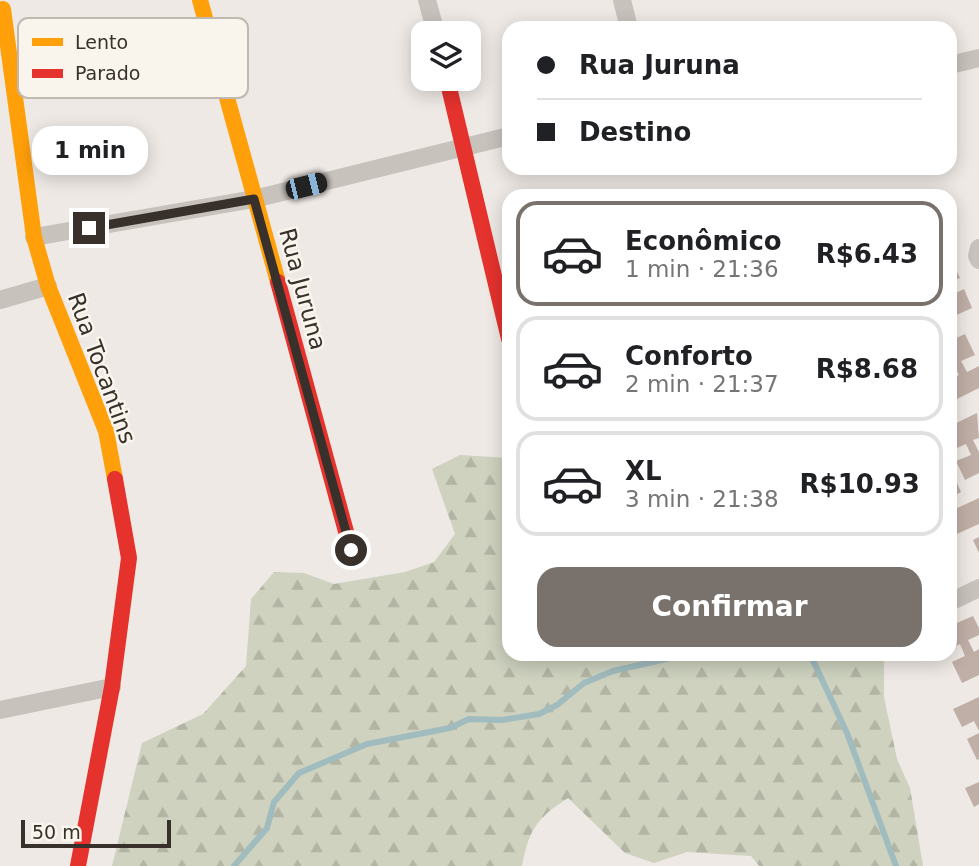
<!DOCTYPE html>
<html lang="pt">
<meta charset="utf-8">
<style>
body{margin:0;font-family:"DejaVu Sans",sans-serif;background:#f2f2f2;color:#202124;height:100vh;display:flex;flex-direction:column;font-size:26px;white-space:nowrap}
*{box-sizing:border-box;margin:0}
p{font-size:23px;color:#757577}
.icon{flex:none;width:38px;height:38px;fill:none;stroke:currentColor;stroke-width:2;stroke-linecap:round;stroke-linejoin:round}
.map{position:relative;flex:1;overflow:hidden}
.details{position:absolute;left:502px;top:189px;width:455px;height:472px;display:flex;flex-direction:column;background:#fff;border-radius:21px;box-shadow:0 4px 18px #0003}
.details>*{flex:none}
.guide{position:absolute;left:502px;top:21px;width:455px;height:154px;border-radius:21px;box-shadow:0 4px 18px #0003;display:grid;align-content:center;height:154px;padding:0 35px;background:#fff}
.buttons{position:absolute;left:411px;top:21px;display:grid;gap:14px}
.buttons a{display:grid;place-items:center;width:70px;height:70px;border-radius:14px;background:#fff;box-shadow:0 4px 18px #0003;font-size:35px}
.scale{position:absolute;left:21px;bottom:18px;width:150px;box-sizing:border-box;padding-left:7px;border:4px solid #38302b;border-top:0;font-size:19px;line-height:24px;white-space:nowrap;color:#38302b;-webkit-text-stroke:5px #f9f4ec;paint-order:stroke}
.end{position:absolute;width:32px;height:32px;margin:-16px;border:9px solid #38302b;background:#fff;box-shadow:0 0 0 4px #fff}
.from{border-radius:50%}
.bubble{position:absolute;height:49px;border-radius:21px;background:#fff;box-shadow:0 4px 18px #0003;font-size:23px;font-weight:700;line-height:49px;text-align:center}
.car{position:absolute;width:21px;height:42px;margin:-21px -10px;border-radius:9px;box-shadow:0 0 5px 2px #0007;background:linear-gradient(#222 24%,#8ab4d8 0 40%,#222 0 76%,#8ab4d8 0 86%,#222 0)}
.guide b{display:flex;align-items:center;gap:24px;height:66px;font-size:26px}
.guide b+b{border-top:2px solid #e0e0e0}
.guide i{width:18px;height:18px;background:#202124}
ul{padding:12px 0 0;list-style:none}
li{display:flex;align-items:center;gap:21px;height:105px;margin:0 14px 10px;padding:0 21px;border:4px solid #e0e0e0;border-radius:21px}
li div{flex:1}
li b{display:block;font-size:26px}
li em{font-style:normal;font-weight:700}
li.selected{border-color:#78716c}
li>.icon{width:63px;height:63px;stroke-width:1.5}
.cta{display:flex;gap:14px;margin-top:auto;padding:14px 35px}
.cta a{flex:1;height:80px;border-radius:21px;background:#78716c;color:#fff;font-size:28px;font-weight:700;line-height:80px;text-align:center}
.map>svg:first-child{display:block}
.forest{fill:url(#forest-firs)}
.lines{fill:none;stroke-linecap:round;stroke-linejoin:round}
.stream{stroke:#a1bcbe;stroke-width:6}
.building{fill:#c0afa7}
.street{stroke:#c7c2bc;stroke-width:18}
.slow{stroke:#ff9f0a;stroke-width:16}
.jam{stroke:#e5322d;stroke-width:16}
.route{stroke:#38302b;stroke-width:9}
.labels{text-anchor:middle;stroke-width:5;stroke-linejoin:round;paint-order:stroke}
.street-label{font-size:23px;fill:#38302b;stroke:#f9f4ec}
.key{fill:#f9f4ec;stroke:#bfb9b2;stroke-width:2}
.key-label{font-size:19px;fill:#38302b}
</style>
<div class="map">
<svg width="979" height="866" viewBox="0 0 979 866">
<defs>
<pattern id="forest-firs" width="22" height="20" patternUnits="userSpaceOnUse" patternTransform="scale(1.75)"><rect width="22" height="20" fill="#ced2bf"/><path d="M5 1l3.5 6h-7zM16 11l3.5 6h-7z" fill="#b2b5a4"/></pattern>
</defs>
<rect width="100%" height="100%" fill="#eee9e4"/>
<path class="forest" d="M460 455 509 458V654L884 655V697L897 759 910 788 923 866H759L751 856 687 852 654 863 625 853 568 798C537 818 529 829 522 866H112L142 743 203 714 246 666 251 599 274 572 304 573 334 584 405 572 434 562 455 534 432 469Z"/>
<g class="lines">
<g class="stream">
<polyline points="810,654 847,733 896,866"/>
<polyline points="234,866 267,828 274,802 299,773 367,744 450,728 469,719 502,720 539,714 557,705 584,683 613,671 688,654"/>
</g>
</g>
<g class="building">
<polygon points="950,257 960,278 950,282"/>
<polygon points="964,289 972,308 950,318 950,296"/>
<polygon points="965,334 975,355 961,361 967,372 979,366 979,388 953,401 950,395 950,380 959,375 954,365 950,367 950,341"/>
<polygon points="977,413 979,438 973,440 979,452 979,473 965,480 956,461 971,455 966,444 950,451 950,426"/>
<polygon points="953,474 961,492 950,498 950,476"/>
<polygon points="979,498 979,524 950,537 950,504 953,510"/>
<polygon points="979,537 979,553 973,540"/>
<polygon points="973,616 979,628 979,635 968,640 974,652 979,649 979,675 962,683 952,662 965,656 960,644 950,649 950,626"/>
<polygon points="979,697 979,731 974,721 962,727 953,709"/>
<polygon points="979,733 979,759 977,760 967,739"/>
<polygon points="979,782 979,804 974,807 965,788"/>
</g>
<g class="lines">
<g class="street">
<polyline points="427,0 436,33"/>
<polyline points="622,0 629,28"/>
<polyline points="950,65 979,58"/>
<polyline points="34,237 254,199 509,136"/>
<polyline points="979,248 977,256 979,260"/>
<polyline points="0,300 48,286"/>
<polyline points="950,602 979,588"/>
<polyline points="0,710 112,687"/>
</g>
<g class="slow">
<polyline points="200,0 278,282"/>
<polyline points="3,9 34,237 48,286 106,431 115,479"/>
</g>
<g class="jam">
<polyline points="447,79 509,339"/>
<polyline points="278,282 351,550"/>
<polyline points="78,866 112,687 129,558 115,479"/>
</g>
</g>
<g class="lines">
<polyline class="route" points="89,228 254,199 351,550"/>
</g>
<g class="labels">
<g class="street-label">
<text transform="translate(303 289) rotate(75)" y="8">Rua Juruna</text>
<text transform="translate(102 368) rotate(70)" y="8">Rua Tocantins</text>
</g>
</g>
<rect x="18" y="18" width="230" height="80" rx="10" class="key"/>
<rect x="32" y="38" width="31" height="8" fill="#ff9f0a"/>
<rect x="32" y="69" width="31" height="9" fill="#e5322d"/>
<g class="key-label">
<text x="75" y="49">Lento</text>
<text x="75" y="80">Parado</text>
</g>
</svg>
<div class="buttons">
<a><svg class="icon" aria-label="layers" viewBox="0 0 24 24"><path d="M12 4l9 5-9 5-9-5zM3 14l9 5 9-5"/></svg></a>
</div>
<div class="scale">50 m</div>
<i class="end from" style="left:351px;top:550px"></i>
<i class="end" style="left:89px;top:228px"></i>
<div class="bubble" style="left:32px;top:126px;width:116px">1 min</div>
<i class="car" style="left:306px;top:186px;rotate:76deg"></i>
<div class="guide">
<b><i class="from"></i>Rua Juruna</b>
<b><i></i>Destino</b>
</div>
<section class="details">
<ul>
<li class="selected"><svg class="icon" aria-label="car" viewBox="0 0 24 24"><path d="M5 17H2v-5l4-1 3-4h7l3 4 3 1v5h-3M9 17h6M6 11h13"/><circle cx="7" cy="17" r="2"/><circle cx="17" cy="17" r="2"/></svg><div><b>Econômico</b><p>1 min · 21:36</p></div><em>R$6.43</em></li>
<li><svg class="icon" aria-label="car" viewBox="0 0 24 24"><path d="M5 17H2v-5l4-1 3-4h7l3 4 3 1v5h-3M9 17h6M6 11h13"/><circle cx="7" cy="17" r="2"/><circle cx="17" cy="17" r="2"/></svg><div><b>Conforto</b><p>2 min · 21:37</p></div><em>R$8.68</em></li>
<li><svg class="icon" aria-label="car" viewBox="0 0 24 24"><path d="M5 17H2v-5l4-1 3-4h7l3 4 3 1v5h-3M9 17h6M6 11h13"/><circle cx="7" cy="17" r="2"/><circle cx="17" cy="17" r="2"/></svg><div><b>XL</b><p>3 min · 21:38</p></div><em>R$10.93</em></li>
</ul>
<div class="cta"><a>Confirmar</a></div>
</section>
</div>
